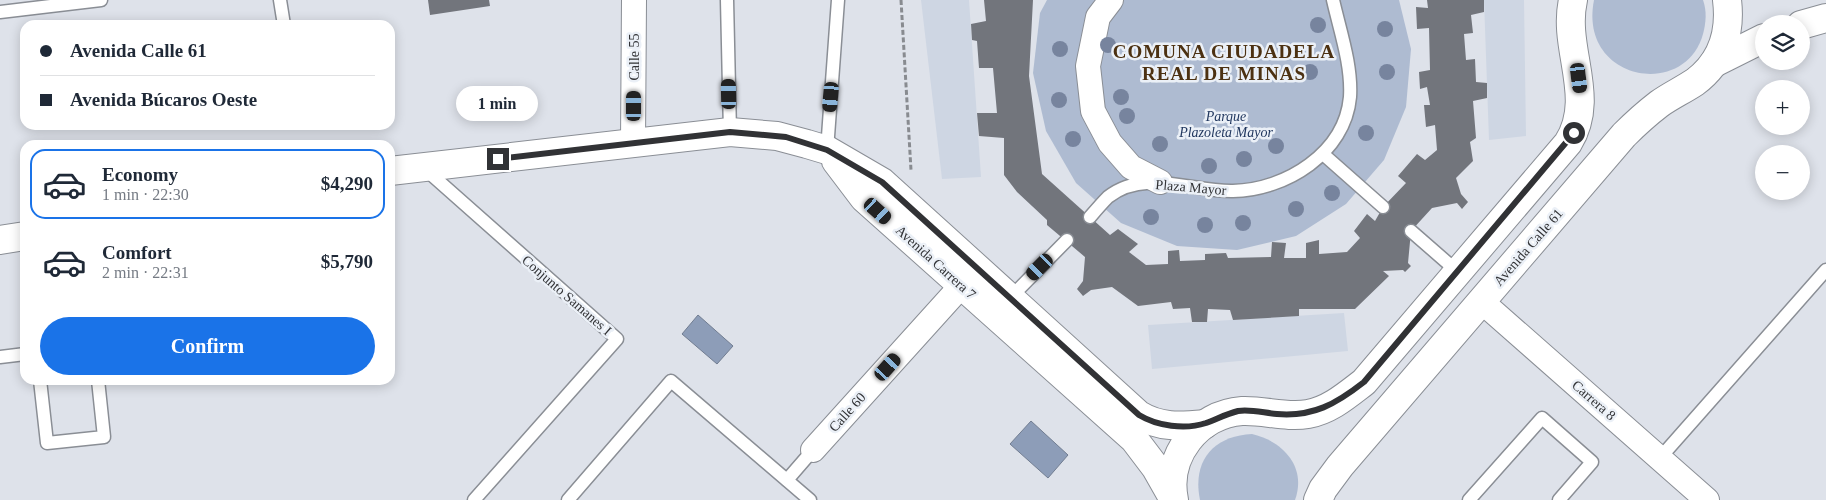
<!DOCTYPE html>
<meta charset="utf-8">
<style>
body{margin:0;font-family:"Times New Roman",serif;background:#f6f6f7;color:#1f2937;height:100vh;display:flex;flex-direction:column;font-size:19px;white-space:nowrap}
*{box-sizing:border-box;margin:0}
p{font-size:16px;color:#747a83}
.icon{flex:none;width:28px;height:28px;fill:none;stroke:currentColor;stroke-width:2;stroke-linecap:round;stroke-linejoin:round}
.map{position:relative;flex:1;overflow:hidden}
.panel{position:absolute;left:20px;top:140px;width:375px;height:245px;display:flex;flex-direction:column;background:#fff;border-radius:15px;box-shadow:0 2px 12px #0003}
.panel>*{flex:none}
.guide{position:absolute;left:20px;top:20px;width:375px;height:110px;border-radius:15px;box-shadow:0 2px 12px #0003;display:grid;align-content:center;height:110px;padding:0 20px;background:#fff}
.tools{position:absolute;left:1755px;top:15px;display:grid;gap:10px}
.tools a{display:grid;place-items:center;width:55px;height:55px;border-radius:50%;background:#fff;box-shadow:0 2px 12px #0003;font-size:25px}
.end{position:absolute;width:22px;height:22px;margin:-11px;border:6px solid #313235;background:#fff;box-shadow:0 0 0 2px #fff}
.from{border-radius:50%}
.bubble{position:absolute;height:35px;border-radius:18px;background:#fff;box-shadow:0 2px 12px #0003;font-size:16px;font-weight:800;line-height:35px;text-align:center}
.car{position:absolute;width:15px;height:30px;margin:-15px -8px;border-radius:6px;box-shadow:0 0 4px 1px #0007;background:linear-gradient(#222 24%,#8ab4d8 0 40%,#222 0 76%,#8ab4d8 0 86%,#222 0)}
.guide b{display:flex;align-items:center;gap:18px;height:48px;font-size:19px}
.guide b+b{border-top:1px solid #e0e1e3}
.guide i{width:12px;height:12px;background:#1f2937}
ul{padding:9px 0 0;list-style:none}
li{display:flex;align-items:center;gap:15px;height:70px;margin:0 10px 8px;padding:0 10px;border:2px solid transparent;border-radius:15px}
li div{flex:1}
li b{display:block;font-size:19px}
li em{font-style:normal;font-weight:800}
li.current{border-color:#1a73e8}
li>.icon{width:45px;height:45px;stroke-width:1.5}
.action{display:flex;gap:10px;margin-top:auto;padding:10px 20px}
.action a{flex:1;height:58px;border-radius:30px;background:#1a73e8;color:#fff;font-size:20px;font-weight:800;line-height:58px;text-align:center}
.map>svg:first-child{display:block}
.built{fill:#ced6e3}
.green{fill:#aebbd1}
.water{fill:#8d9db8;stroke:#717d91}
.building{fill:#72757c}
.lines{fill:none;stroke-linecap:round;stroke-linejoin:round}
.lane-casing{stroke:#8a8e95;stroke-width:15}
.street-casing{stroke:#8a8e95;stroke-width:26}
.secondary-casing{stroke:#8a8e95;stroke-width:30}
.path{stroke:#888b90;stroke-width:3;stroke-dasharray:5 2.5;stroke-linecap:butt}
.lane{stroke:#fff;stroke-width:12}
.street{stroke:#fff;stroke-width:24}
.secondary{stroke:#fff;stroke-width:28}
.tree{fill:#77849e}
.route{stroke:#313235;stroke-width:6}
.labels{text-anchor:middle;stroke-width:5;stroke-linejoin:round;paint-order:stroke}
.street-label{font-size:14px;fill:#313235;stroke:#ebf0f7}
.park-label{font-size:14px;font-style:italic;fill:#22385f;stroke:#ebf0f7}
.district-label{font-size:19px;font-weight:bold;letter-spacing:1px;fill:#4c3112;stroke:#ebf0f7}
</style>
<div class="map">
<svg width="1826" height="500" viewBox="0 0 1826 500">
<rect width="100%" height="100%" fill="#dee2ea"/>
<g class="built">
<polygon points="921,0 969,0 981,177 942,179"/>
<polygon points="1484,0 1524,0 1526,136 1489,140"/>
<polygon points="1344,313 1348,351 1152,369 1148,325"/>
</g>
<g class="green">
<polygon points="1047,0 1399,0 1411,49 1406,107 1384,160 1346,204 1296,236 1237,250 1177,246 1121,223 1076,183 1046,131 1033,73 1040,13"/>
<path d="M1594 0H1703C1707 11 1706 23 1703 34 1685 100 1578 81 1594 0Z"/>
<path d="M1252 434C1283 441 1307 467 1295 500H1200C1192 461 1213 436 1252 434Z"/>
</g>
<g class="water">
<polygon points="698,315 733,346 717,364 682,334"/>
<polygon points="1031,421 1068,455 1048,478 1010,444"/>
</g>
<g class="building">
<polygon points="428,0 489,0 490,6 430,15"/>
<polygon points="984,0 1033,0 1029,76 1042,174 1110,235 1118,229 1138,244 1129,252 1146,265 1168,264 1168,251 1179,250 1180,261 1205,260 1205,254 1226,253 1228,258 1271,257 1272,242 1286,243 1284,258 1306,258 1306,243 1319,240 1319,254 1347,252 1360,238 1354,231 1367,214 1375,221 1383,207 1406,183 1398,176 1417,154 1425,160 1437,150 1435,125 1426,127 1424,105 1430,105 1427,87 1420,89 1419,72 1430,70 1429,28 1417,29 1416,7 1428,8 1427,0 1484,0 1484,12 1471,15 1473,33 1464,34 1466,60 1475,59 1476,82 1487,83 1487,98 1473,101 1476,138 1470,142 1473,161 1456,178 1461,194 1468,202 1462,209 1457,203 1432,208 1411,231 1408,263 1411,266 1405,272 1403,270 1383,271 1389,276 1355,309 1299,309 1299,316 1233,320 1230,310 1208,309 1207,322 1192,322 1190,308 1173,309 1171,302 1138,306 1112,287 1091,290 1083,296 1077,289 1083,281 1085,257 1047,225 1047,220 1017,192 1004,175 1004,138 979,136 977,113 997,113 993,68 979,68 977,41 972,40 971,24 986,21"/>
</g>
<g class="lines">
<g class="lane-casing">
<g id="lane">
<polyline points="280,0 284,25"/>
<polyline points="727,0 730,132"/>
<polyline points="0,12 101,0"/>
<polyline points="827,150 838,0"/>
<polyline points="1323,154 1383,207"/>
<polyline points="425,169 617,339 474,500"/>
<path d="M1090 217C1096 210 1102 203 1108 197 1145 168 1192 192 1233 191 1286 190 1345 153 1350 97 1352 65 1340 31 1333 0"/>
<polyline points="1411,231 1458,272"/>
<polyline points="1010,298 1067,240"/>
<polyline points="0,357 25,354"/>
<polyline points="40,380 47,443 104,437 98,380"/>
<polyline points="1660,458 1826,270"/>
<polyline points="787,480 813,450"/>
<polyline points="568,500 671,381 810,500"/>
<polyline points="1469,500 1542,418 1592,462 1559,500"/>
</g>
</g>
<g class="street-casing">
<g id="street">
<polyline points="1111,0 1098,17 1088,66 1093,111 1110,143 1131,167 1160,182"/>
<polyline points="633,143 634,0"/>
<polyline points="1481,301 1707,500"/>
<polyline points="813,450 962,285"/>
</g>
</g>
<g class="secondary-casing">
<g id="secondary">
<polyline points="1801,25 1826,18"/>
<polyline points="1714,63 1764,38"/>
<polyline points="836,161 864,198 1134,439 1156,468 1173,498"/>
<path d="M390 171 730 132 777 136 807 144 827 150 882 182 1139 415C1160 428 1181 426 1205 424"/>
<polyline points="0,240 25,236"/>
<path d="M1174 500C1165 456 1198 414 1242 411 1264 410 1286 418 1308 414 1330 410 1347 395 1364 382L1568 143C1597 97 1562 49 1573 0"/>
<path d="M1318 500 1323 489 1340 466 1624 135C1635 124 1646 114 1659 104 1670 96 1683 90 1695 82 1722 62 1731 32 1727 0"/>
</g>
</g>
<polyline class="path" points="901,0 911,170"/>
<use href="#lane" class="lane"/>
<use href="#street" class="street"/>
<use href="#secondary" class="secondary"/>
</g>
<g class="tree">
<circle cx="1318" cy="25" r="8"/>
<circle cx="1385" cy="29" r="8"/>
<circle cx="1108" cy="45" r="8"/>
<circle cx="1060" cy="49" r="8"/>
<circle cx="1310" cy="72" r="8"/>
<circle cx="1387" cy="72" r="8"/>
<circle cx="1121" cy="97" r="8"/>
<circle cx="1059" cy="100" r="8"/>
<circle cx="1127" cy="116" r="8"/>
<circle cx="1366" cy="133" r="8"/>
<circle cx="1073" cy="139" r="8"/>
<circle cx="1160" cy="144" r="8"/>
<circle cx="1276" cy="146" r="8"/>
<circle cx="1244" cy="159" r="8"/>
<circle cx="1209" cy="166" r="8"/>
<circle cx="1332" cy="193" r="8"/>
<circle cx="1296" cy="209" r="8"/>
<circle cx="1151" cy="217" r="8"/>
<circle cx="1243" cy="223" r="8"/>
<circle cx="1205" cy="225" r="8"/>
</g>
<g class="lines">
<path class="route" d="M498 159 730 132 786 137 827 150 882 182 1139 415C1157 426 1185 430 1206 423 1217 419 1226 414 1238 411 1251 409 1264 413 1277 414 1313 417 1336 404 1364 382L1574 133"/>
</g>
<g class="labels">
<g class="street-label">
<text transform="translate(634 57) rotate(-90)" y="5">Calle 55</text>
<text transform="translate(1191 187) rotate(5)" y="5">Plaza Mayor</text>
<text transform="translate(1528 247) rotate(-49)" y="5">Avenida Calle 61</text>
<text transform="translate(936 262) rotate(42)" y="5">Avenida Carrera 7</text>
<text transform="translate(567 295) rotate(41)" y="5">Conjunto Samanes I</text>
<text transform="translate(1594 400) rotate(41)" y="5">Carrera 8</text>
<text transform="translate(847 412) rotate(-48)" y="5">Calle 60</text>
</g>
<g class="park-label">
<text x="1226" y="121">Parque<tspan x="1226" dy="16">Plazoleta Mayor</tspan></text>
</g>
<g class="district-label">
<text x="1224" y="58">COMUNA CIUDADELA<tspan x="1224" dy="22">REAL DE MINAS</tspan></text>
</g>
</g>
</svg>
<div class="tools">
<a><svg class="icon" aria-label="layers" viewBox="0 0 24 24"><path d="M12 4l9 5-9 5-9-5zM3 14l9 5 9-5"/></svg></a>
<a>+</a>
<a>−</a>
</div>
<i class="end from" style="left:1574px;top:133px"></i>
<i class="end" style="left:498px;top:159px"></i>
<div class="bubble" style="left:456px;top:86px;width:82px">1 min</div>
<i class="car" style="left:1579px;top:78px;rotate:173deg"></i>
<i class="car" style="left:729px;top:94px;rotate:359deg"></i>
<i class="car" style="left:831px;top:97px;rotate:185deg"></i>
<i class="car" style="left:634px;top:106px;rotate:0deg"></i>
<i class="car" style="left:878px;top:211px;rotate:132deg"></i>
<i class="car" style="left:1040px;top:267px;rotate:225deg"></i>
<i class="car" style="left:888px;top:367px;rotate:42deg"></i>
<div class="guide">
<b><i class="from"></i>Avenida Calle 61</b>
<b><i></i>Avenida Búcaros Oeste</b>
</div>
<section class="panel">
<ul>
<li class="current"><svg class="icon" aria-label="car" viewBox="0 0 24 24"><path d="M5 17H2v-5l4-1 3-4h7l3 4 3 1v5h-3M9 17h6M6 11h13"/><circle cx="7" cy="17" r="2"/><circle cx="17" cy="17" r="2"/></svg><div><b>Economy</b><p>1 min · 22:30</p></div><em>$4,290</em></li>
<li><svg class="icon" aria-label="car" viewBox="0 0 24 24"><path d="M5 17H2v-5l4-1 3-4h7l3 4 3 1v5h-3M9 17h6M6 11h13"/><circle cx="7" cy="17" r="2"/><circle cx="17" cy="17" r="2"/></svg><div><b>Comfort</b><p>2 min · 22:31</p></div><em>$5,790</em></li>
</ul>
<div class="action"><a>Confirm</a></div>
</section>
</div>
